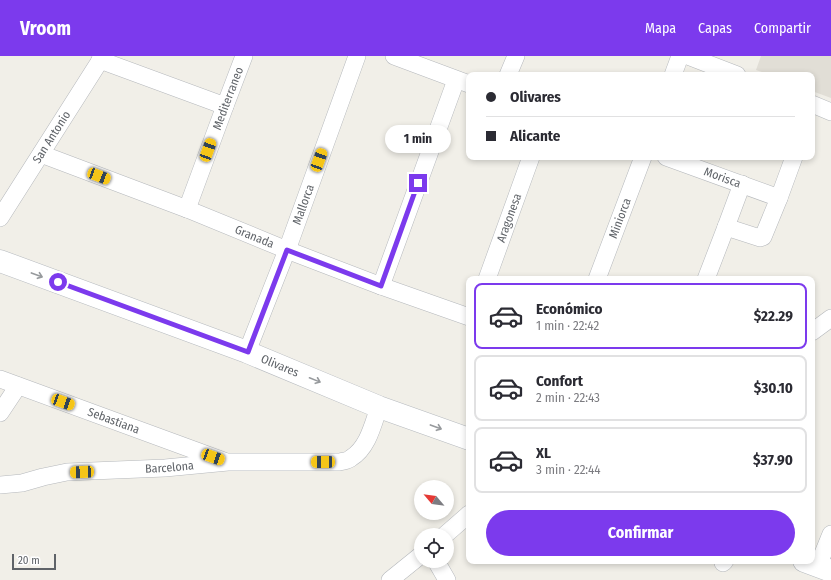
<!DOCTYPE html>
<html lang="es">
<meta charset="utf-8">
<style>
body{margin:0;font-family:"Fira Sans Condensed",sans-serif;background:#f7f7f7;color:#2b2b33;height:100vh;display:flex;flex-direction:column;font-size:15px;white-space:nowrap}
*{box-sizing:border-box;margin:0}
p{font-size:13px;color:#7c7c81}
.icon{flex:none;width:22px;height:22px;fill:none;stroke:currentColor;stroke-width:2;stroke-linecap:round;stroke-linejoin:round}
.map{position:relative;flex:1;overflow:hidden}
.details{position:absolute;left:466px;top:220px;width:349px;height:288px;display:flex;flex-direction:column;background:#fff;border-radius:8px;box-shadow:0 2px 6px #0003}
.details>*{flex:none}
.guide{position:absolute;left:466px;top:16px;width:349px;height:88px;border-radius:8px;box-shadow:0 2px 6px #0003;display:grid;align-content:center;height:88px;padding:0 20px;background:#fff}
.needle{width:26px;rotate:299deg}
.controls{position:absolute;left:414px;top:424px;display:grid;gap:8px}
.controls a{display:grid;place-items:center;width:40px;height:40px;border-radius:50%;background:#fff;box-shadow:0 2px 6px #0003;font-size:20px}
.scale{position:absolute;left:12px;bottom:10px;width:44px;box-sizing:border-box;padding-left:4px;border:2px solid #5f6368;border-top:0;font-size:11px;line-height:14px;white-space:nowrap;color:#5f6368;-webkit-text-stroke:3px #fff;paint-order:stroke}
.end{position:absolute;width:18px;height:18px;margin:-9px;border:5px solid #7c3aed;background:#fff;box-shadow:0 0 0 2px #fff}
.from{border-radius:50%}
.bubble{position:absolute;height:28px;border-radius:14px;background:#fff;box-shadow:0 2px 6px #0003;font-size:13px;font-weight:700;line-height:28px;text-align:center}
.car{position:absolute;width:12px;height:24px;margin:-12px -6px;border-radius:5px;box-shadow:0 0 3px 1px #0007;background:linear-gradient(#f5c518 24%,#345 0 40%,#f5c518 0 76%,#345 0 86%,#f5c518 0)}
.guide b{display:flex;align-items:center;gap:14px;height:38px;font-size:15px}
.guide b+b{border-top:1px solid #e1e1e2}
.guide i{width:10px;height:10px;background:#2b2b33}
ul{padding:7px 0 0;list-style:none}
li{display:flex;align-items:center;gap:12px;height:66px;margin:0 8px 6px;padding:0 12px;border:2px solid #e1e1e2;border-radius:8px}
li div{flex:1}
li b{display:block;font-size:15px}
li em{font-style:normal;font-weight:700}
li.active{border-color:#7c3aed}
li>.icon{width:36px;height:36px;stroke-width:1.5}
.cta{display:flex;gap:8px;margin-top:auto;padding:8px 20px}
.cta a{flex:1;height:46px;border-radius:24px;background:#7c3aed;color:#fff;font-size:16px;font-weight:700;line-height:46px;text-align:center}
header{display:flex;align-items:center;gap:24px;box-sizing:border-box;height:56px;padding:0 20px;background:#7c3aed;color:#fff}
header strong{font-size:19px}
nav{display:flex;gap:22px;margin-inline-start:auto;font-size:14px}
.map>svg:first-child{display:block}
.education{fill:#e1ded6}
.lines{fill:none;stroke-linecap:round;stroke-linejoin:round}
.street-casing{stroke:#b5b8bc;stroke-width:18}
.secondary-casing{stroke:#b6babf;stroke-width:23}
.street{stroke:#fff;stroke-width:17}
.secondary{stroke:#fff;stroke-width:22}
.oneway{stroke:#979a9d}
.route{stroke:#7c3aed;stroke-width:5}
.labels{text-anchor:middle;stroke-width:3;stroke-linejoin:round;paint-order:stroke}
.street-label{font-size:12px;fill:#5f6368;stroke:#fff}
</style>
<header>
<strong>Vroom</strong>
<nav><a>Mapa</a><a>Capas</a><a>Compartir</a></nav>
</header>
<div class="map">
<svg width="831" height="524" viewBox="0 0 831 524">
<rect width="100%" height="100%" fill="#f1efe8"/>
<polygon class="education" points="761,0 831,0 831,42 812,35 812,19 770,19 756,14"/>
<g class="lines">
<g class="street-casing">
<g id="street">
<polyline points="394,0 469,28"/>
<polyline points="688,0 737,19"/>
<polyline points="100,4 225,50"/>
<polyline points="508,19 516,0"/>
<polyline points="673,19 680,0"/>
<polyline points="812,48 831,56"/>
<path id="s1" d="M41 98 187 153 287 194 381 230 469 261"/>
<path id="s2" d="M666 101 779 142"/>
<path id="s3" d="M187 153 225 50 244 0"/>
<path id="s4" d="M0 162 103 0"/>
<polyline points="726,171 760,182 763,181 779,142 794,101"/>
<path id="s5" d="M487 223 531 101"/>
<path id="s6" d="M597 223 643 101"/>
<polyline points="706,223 726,171 742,128"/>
<polyline points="381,230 456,24"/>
<polyline points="812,276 831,262"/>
<path id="s7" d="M247 296 287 194 357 0"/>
<path id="s8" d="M0 323 224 405"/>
<polyline points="0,357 18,330"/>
<path id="s9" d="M0 429 22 427 43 421 67 416 165 412 228 406H339C343 405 348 405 351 402 368 392 373 368 379 351"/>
<polyline points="445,479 469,458"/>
<polyline points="436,505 447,524"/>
<polyline points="723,507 725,505"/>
<polyline points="818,510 831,478"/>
<polyline points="390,524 421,499"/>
</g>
</g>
<g class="secondary-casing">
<g id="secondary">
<path id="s10" d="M0 205 247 296 379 351 469 383"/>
<polyline points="804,505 831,515"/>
</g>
</g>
<use href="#street" class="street"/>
<use href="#secondary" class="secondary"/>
</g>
<defs><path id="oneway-shaft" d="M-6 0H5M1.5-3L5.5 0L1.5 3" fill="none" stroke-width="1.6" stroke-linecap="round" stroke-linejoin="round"/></defs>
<g class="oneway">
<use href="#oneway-shaft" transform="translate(37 219) rotate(20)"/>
<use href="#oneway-shaft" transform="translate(315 324) rotate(22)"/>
<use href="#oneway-shaft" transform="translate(436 371) rotate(20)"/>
</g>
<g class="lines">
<polyline class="route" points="58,226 248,296 287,194 381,230 418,127"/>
</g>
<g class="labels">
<g class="street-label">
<text dy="4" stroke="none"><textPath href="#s3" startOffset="118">Mediterraneo</textPath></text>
<text dy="4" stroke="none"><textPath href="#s4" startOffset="96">San Antonio</textPath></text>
<text dy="4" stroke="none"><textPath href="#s2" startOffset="60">Morisca</textPath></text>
<text dy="4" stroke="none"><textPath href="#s7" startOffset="158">Mallorca</textPath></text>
<text dy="4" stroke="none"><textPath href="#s5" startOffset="65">Aragonesa</textPath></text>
<text dy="4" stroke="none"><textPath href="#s6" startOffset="65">Miniorca</textPath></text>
<text dy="4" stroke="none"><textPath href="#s1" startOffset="229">Granada</textPath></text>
<text dy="4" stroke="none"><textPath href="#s10" startOffset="299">Olivares</textPath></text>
<text dy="4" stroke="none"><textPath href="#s8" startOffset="121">Sebastiana</textPath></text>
<text dy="4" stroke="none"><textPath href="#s9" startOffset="171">Barcelona</textPath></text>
</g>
</g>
</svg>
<div class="controls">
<a><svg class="needle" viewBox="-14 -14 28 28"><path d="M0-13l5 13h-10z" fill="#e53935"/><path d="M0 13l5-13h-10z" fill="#7c7c81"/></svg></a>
<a><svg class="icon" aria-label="locate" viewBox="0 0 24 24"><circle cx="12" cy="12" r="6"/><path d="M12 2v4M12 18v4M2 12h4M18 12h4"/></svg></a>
</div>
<div class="scale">20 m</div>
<i class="end from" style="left:58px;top:226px"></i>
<i class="end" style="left:418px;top:127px"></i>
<div class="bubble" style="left:385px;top:69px;width:66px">1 min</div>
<i class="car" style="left:208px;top:94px;rotate:20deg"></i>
<i class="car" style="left:319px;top:104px;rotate:20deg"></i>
<i class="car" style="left:99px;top:120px;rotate:111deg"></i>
<i class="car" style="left:63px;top:346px;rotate:110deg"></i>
<i class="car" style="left:213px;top:401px;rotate:110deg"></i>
<i class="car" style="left:323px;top:406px;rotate:270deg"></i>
<i class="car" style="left:82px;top:416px;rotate:268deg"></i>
<div class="guide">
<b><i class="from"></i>Olivares</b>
<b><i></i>Alicante</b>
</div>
<section class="details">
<ul>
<li class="active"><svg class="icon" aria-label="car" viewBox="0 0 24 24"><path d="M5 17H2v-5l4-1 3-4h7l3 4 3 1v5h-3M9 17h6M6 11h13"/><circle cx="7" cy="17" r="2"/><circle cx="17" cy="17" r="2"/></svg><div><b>Económico</b><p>1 min · 22:42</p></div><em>$22.29</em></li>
<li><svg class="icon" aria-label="car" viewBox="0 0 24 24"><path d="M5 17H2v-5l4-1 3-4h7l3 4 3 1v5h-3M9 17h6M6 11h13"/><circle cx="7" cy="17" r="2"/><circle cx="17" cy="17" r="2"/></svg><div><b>Confort</b><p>2 min · 22:43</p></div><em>$30.10</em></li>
<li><svg class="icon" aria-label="car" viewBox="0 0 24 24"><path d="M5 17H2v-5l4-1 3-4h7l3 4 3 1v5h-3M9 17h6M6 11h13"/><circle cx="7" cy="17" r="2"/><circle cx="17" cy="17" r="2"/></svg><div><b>XL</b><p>3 min · 22:44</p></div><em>$37.90</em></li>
</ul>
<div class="cta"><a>Confirmar</a></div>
</section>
</div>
